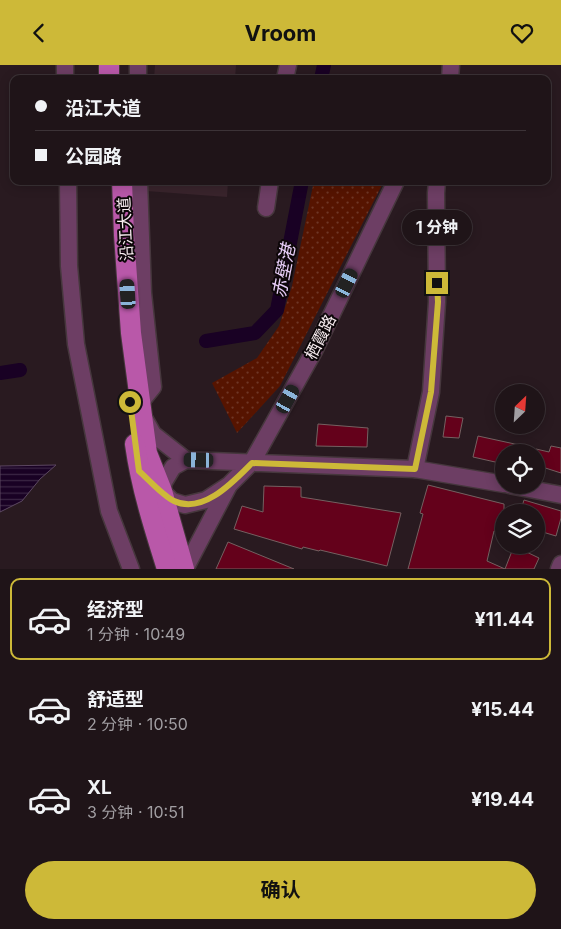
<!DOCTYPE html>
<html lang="zh">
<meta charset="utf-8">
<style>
body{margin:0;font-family:Inter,"Noto Sans SC",sans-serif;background:#2c2125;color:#f1f3f6;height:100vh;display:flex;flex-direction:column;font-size:19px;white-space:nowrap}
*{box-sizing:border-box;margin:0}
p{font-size:16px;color:#a19ea2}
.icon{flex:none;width:28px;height:28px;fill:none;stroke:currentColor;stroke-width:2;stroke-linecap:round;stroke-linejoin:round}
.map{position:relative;height:504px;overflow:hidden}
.panel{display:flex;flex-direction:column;background:#1f1418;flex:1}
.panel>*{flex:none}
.banner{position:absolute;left:10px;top:10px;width:541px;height:110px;border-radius:10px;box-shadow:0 2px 12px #0003,0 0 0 1px #3c3337;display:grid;align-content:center;height:110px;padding:0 25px;background:#1f1418}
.needle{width:32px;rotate:25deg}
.buttons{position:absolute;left:495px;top:319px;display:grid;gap:10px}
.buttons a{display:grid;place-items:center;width:50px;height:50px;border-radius:50%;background:#1f1418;box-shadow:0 2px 12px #0003,0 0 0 1px #3c3337;font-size:25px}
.end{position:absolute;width:22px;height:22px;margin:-11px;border:6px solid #cdb938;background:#111;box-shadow:0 0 0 2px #111}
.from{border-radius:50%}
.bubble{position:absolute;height:35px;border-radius:18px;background:#1f1418;box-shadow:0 2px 12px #0003,0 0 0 1px #3c3337;font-size:16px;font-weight:700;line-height:35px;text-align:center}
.car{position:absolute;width:15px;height:30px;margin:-15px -8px;border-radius:6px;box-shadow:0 0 4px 1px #0007;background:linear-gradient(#222 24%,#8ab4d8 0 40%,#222 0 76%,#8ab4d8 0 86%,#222 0)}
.banner b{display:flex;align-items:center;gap:18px;height:48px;font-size:19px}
.banner b+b{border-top:1px solid #3c3337}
.banner i{width:12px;height:12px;background:#f1f3f6}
ul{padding:9px 0 0;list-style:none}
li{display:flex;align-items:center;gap:15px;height:82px;margin:0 10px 8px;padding:0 15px;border:2px solid transparent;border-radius:10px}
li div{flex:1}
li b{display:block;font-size:19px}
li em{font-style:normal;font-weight:700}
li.selected{border-color:#cdb938}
li>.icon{width:45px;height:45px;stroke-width:1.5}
.cta{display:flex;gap:10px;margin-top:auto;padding:10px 25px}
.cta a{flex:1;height:58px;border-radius:30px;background:#cdb938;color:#111;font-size:20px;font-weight:700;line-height:58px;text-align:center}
header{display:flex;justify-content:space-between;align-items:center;height:65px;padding:0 25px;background:#cdb938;color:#111;font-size:22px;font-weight:700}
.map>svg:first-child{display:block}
.built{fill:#39242c}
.grass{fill:url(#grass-dots)}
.water{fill:url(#water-rules);stroke:#5c4861}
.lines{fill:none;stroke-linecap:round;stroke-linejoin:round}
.canal{stroke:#190124;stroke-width:14}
.building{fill:#64011b;stroke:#746161}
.tertiary-casing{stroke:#46373d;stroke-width:19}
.primary-casing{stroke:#46373d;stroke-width:22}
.tertiary{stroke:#6d3e64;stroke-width:16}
.primary{stroke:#b958a9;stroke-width:20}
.route{stroke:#cdb938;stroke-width:6}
.labels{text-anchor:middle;stroke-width:4;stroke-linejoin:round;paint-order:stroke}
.street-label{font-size:16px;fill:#f7ecef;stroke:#0d0709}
.water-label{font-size:18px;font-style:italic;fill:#e7cdf7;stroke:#0d0709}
</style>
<header><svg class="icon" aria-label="back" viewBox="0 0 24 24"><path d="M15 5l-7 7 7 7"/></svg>Vroom<svg class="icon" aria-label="heart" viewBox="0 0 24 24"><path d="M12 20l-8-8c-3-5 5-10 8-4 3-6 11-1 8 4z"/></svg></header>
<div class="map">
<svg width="561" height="504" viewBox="0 0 561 504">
<defs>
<pattern id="grass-dots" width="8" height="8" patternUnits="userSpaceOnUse" patternTransform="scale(1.25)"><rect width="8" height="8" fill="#561400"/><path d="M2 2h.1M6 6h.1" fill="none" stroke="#6f3626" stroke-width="1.8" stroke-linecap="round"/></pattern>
<pattern id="water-rules" width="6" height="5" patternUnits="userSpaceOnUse" patternTransform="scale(1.25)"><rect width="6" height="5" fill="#190124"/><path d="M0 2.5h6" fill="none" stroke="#3b2644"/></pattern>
</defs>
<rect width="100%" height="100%" fill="#291a20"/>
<g class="built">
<polygon points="155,0 236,0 235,14 154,14"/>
<polygon points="147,116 228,116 227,132 146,126"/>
</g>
<polygon class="grass" points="314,116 384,116 280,321 237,368 212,318 257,293 279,261 292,221"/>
<polygon class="water" points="56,400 40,414 22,436 0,447 0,401"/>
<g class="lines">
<g class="canal">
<polyline points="321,14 324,0"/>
<polyline points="206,276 255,268 277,245 302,116"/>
<polyline points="0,308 20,305"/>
</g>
</g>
<g class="building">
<polygon points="446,351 463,353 459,373 443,372"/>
<polygon points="318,359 368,363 367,382 316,381"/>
<polygon points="478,371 533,383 532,388 504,388 504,399 473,392"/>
<polygon points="551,381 561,383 561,408 536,400 536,384 549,387"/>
<polygon points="428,420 504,439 504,459 501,468 494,466 487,496 505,504 514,481 539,493 534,504 408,504 423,449 420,448"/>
<polygon points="264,421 301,422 301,432 401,448 387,501 320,485 319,486 303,482 302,484 234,464 242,441 263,447"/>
<polygon points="524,435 561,446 561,453 556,471 536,465 536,448 520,448"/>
<polygon points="228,477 294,504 216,504"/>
</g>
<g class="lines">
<g class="tertiary-casing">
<g id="tertiary">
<polyline points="65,0 65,14"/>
<polyline points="138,14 138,0"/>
<polyline points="285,14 288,0"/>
<polyline points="450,14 451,0"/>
<polyline points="68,116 69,201 76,279 109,446 131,504"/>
<polyline points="139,116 143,228 153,322 140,338"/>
<polyline points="396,116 314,286 252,397 229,420 206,435 185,440 172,436 162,426 164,417 173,402 186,395 415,404 504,419"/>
<polyline points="266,143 270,116"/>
<polyline points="144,353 153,369 186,395"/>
<polyline points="415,404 431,327 437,237 436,128 437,116"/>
<polyline points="509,420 561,430"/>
<polyline points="185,504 228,422"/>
<polyline points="559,504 561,499"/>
</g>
</g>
<g class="primary-casing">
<g id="primary">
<polyline points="109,0 109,14"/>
<polyline points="122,116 124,170 131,268 147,388 162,426 184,504"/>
<path d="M135 379C141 422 154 463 167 504"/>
</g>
</g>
<use href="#tertiary" class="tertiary"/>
<use href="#primary" class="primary"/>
</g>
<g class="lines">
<path class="route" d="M130 337 139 406C149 415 163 431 174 436 203 450 234 416 252 398L415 404 431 327 438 237 437 218"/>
</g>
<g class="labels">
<g class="street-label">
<text transform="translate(125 164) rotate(-93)" y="6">沿江大道</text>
<text transform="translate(320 272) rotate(-63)" y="6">栖霞路</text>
</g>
<g class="water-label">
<text transform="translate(284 206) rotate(-79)" y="6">赤壁港</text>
</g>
</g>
</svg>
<div class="buttons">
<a><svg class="needle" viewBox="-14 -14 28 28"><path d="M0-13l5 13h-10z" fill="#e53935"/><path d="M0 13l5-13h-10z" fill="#a19ea2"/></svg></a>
<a><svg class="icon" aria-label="locate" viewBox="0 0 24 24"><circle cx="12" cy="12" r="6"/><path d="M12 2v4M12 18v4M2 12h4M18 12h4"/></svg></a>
<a><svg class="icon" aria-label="layers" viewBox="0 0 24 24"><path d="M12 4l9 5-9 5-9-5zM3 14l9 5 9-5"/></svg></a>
</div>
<i class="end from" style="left:130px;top:337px"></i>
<i class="end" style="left:437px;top:218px"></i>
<div class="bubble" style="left:402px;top:145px;width:70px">1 分钟</div>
<i class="car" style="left:347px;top:218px;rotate:26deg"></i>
<i class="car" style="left:128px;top:229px;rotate:356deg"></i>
<i class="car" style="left:288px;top:334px;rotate:29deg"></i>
<i class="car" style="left:199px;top:395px;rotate:271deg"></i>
<div class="banner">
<b><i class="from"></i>沿江大道</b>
<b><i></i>公园路</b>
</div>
</div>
<section class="panel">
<ul>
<li class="selected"><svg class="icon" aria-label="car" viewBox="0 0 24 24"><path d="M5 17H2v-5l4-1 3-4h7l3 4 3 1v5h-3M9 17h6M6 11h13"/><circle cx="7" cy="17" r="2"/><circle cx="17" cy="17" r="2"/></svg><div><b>经济型</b><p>1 分钟 · 10:49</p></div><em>¥11.44</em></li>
<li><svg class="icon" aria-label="car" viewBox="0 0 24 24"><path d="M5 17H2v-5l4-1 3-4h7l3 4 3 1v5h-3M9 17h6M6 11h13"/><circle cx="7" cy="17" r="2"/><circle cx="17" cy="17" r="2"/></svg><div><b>舒适型</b><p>2 分钟 · 10:50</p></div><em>¥15.44</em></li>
<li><svg class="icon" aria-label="car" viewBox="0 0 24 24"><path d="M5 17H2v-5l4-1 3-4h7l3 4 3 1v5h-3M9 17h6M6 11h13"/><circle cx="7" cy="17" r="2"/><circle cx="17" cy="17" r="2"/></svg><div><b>XL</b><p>3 分钟 · 10:51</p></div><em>¥19.44</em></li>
</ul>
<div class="cta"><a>确认</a></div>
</section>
